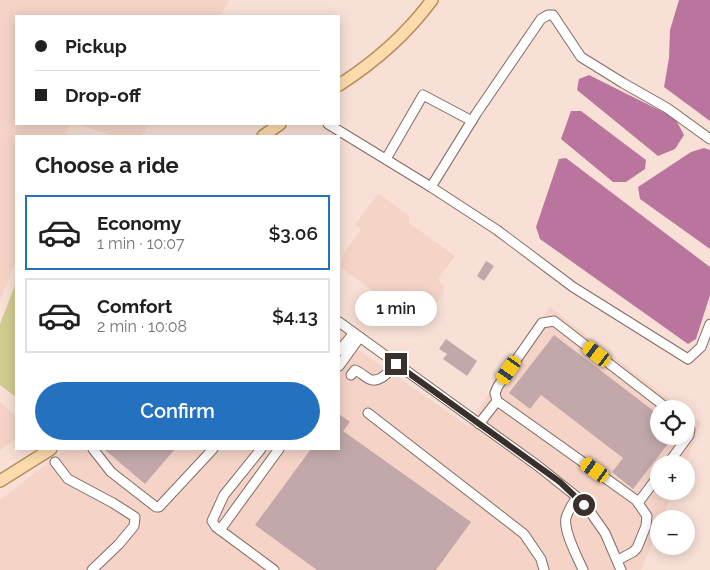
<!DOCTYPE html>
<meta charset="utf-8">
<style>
body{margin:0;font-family:Raleway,sans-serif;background:#f2f2f2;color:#202124;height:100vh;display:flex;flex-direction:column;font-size:19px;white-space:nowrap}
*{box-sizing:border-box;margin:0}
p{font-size:16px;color:#757577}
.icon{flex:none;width:28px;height:28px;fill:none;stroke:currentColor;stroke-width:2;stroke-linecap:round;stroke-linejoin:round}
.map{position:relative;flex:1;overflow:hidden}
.details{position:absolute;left:15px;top:135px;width:325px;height:315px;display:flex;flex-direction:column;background:#fff;border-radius:0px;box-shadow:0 2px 12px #0003}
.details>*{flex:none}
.top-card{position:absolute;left:15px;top:15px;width:325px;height:110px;border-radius:0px;box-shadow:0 2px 12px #0003;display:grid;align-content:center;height:110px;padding:0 20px;background:#fff}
.controls{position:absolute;left:650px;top:400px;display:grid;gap:10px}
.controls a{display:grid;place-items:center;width:45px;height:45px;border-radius:50%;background:#fff;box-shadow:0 2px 12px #0003;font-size:25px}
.end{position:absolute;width:22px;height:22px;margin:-11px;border:6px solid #392f2b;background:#fff;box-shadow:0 0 0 2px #fff}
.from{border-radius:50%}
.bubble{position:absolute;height:35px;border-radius:18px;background:#fff;box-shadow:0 2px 12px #0003;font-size:16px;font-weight:600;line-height:35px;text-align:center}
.car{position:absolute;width:15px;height:30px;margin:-15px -8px;border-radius:6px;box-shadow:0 0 4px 1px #0007;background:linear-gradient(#f5c518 24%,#345 0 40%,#f5c518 0 76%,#345 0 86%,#f5c518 0)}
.top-card b{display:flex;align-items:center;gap:18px;height:48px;font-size:19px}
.top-card b+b{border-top:1px solid #e0e0e0}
.top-card i{width:12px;height:12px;background:#202124}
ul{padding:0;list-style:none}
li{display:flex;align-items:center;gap:15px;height:75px;margin:0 10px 8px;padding:0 10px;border:2px solid #e0e0e0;border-radius:0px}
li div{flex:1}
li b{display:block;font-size:19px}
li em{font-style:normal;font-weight:600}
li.active{border-color:#2471c0}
li>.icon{width:45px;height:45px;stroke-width:1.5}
h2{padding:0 20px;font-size:22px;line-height:60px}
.action{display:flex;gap:10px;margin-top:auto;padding:10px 20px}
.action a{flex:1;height:58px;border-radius:30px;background:#2471c0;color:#fff;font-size:20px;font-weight:600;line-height:58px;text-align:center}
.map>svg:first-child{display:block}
.built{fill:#f5d4c7}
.green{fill:#d0cc90}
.water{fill:#ba759f}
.building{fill:#c2a8aa}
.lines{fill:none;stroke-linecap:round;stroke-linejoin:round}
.minor-casing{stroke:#816c63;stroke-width:11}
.major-casing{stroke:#b68f5c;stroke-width:14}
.minor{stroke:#fff;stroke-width:9}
.major{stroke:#fcdbad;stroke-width:11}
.route{stroke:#392f2b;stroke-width:6}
</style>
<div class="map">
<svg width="710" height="570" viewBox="0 0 710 570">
<rect width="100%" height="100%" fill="#f8e0d6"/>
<g class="built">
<polygon points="0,0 230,0 219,16 16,16 16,124 70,124 65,136 16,136 16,260 0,301"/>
<polygon points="76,124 149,124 141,136 115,136"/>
<polygon points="378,193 409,216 409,223 455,256 438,279 443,286 444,293 427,317 419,318 416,323 342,268 341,265 343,255 361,229 355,225"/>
<polygon points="550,307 682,409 659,409 659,436 686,436 686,412 701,423 685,464 659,464 659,491 673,491 662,519 659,519 659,527 641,570 0,570 0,500 66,449 339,449 339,336 468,426 500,375"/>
<polygon points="0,402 16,417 16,438 0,451"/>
</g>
<polygon class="green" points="16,283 16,397 0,385 0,324"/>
<g class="water">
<polygon points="679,0 710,0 710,121 664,87 669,58 670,30"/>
<polygon points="589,75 675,118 684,135 675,149 658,156 577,90 579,79"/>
<polygon points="571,111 581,111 646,160 645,169 626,182 613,182 561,139"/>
<polygon points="704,148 710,150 710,249 640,199 638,187 691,152"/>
<polygon points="566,158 710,267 710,295 696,339 688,344 540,239 536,227 559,159"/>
</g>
<g class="building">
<polygon points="486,261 494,266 484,281 477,276"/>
<polygon points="554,335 659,415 659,436 674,436 633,489 612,472 623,458 541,395 530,409 509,393"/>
<polygon points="446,339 477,361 467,376 443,359 447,354 439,349"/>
<polygon points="339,414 350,422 343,431 471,522 436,570 317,570 255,525 311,449 339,449"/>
<polygon points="104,449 175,449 145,484"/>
</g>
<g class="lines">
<g class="minor-casing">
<g id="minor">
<polyline points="328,124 431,187 476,114 541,19 548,15 553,15 581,57 623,83 667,108 710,139"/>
<polyline points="386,159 423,95 472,121"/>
<polyline points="431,187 497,230 573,287 688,359 701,347 710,324"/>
<polyline points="339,322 538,466 577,497 591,513 605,533 621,570"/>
<polyline points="339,351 354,333"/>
<polyline points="339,366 360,337"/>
<path d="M351 375 355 370C360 372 364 376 369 379 380 384 389 371 396 364"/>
<polyline points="497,401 495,393 498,386 542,323 554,321 668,409"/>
<polyline points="368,413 524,534 541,559 544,570"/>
<polyline points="479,424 497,401 636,500 647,516 646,526 637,548 633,552 618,560"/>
<polyline points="93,449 111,472 156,507 159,507 213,449"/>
<polyline points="261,449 224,495 212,521 216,527 274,570"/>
<polyline points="55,462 68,479 113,503 135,517 134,526 119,544 92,570"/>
<polyline points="668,464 689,435 690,429 686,423"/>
<path d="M577 497C573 503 568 510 566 518 563 531 578 558 583 570"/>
<polyline points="638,503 659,475"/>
<polyline points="220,530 279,449"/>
</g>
</g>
<g class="major-casing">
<g id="major">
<path d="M339 85C375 62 406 35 432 0"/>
<polyline points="263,136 280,124"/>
<polyline points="0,481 51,449"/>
</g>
</g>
<use href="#minor" class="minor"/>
<use href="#major" class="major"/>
</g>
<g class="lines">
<polyline class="route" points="396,364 560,482 584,505"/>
</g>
</svg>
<div class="controls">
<a><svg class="icon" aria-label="locate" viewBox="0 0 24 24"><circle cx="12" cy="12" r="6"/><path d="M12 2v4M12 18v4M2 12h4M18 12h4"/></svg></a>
<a>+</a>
<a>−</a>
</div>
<i class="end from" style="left:584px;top:505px"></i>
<i class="end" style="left:396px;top:364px"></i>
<div class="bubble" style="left:355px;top:291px;width:82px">1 min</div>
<i class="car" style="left:597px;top:354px;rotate:308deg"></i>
<i class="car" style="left:509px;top:370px;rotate:215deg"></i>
<i class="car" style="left:595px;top:470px;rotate:305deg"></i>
<div class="top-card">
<b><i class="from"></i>Pickup</b>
<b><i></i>Drop-off</b>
</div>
<section class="details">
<h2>Choose a ride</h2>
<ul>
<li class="active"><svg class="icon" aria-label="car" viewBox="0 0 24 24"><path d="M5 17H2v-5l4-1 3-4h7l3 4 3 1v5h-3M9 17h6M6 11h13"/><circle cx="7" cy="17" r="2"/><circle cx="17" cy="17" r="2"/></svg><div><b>Economy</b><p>1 min · 10:07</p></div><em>$3.06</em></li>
<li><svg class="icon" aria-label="car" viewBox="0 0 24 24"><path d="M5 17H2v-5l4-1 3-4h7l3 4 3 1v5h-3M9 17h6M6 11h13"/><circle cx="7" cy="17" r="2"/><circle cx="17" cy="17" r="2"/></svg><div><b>Comfort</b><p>2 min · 10:08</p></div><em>$4.13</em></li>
</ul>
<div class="action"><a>Confirm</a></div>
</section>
</div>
